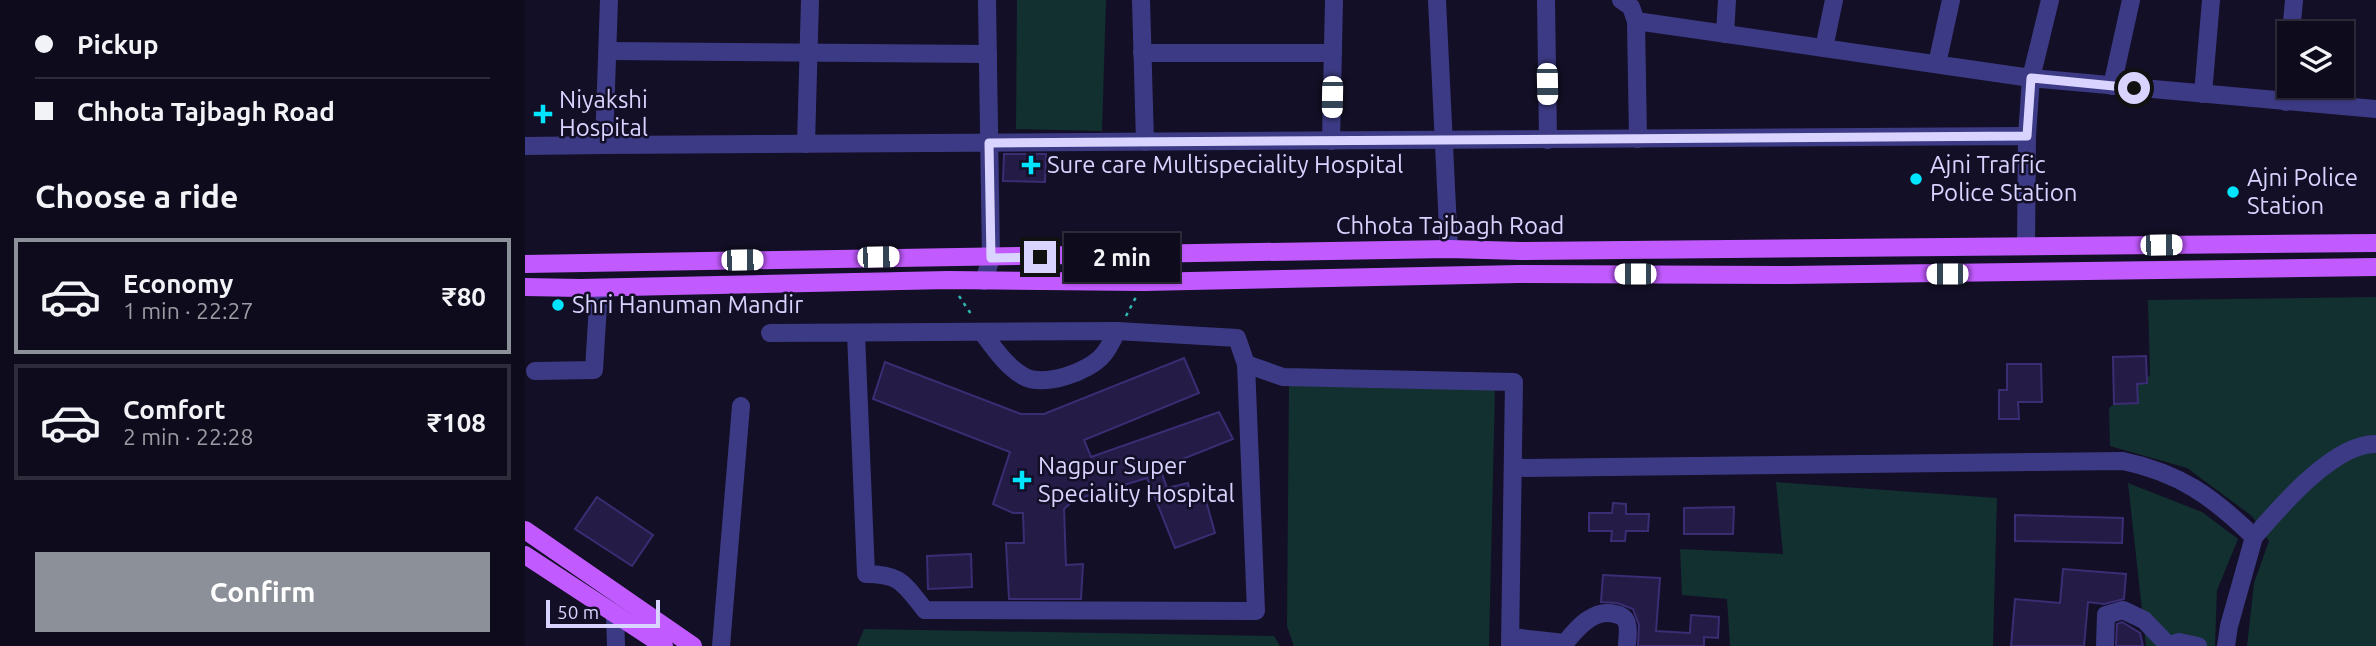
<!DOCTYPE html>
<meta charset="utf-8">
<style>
body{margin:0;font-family:Ubuntu,sans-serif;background:#1c1929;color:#f1f3f6;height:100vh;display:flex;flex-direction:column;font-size:26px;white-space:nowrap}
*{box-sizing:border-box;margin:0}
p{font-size:23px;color:#9b9ba3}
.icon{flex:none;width:38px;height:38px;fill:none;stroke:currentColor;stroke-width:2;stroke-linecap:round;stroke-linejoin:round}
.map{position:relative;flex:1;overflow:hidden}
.panel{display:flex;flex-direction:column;background:#0e0b1c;width:525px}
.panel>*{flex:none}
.guide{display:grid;align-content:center;height:154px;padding:0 35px;background:#0e0b1c}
.controls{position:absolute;left:1752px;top:21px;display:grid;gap:14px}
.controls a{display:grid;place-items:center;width:77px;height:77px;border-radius:0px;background:#0e0b1c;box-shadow:0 2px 5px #0004,0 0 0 2px #2e2b3b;font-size:35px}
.scale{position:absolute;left:21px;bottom:18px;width:114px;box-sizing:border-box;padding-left:7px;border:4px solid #d9d4ff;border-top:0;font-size:19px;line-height:24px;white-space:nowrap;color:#d9d4ff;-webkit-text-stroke:5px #130f26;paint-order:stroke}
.end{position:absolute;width:32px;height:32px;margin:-16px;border:9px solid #d9d4ff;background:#111;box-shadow:0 0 0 4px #111}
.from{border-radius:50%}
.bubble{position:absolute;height:49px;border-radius:0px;background:#0e0b1c;box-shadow:0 2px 5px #0004,0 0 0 2px #2e2b3b;font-size:23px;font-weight:700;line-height:49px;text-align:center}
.car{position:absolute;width:21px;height:42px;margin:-21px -10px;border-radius:9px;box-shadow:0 0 5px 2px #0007;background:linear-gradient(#fff 24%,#345 0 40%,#fff 0 76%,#345 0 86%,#fff 0)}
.guide b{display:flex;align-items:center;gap:24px;height:66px;font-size:26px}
.guide b+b{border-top:2px solid #2e2b3b}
.guide i{width:18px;height:18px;background:#f1f3f6}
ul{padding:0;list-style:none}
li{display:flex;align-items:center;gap:21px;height:116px;margin:0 14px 10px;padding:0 21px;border:4px solid #2e2b3b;border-radius:0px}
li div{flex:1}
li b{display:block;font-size:26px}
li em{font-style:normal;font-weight:700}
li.selected{border-color:#8c9099}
li>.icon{width:63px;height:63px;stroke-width:1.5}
h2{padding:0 35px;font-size:32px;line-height:84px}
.button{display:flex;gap:14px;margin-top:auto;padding:14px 35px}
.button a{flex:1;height:80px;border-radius:0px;background:#8c9099;color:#fff;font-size:28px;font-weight:700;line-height:80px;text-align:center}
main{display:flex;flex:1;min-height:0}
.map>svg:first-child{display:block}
.green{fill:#12302f}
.building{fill:#241b47;stroke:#3b2d73;stroke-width:2}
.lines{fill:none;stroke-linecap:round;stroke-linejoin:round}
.path{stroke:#2fb8b0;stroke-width:2.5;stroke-dasharray:3.5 5;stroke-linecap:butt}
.minor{stroke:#3d3a85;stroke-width:18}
.major{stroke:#c25bff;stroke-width:18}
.route{stroke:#d9d4ff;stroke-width:9}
.poi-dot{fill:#00e5ff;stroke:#130f26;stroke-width:2.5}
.labels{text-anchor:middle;stroke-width:5;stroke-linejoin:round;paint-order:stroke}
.poi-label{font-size:24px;fill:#d9d4ff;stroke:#130f26;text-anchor:start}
.street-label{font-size:24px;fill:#d9d4ff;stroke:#130f26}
</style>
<main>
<section class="panel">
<div class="guide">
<b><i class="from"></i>Pickup</b>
<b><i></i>Chhota Tajbagh Road</b>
</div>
<h2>Choose a ride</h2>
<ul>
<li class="selected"><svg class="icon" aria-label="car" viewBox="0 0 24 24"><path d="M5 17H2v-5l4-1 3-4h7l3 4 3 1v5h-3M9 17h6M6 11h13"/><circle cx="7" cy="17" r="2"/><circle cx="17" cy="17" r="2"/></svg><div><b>Economy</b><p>1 min · 22:27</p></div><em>₹80</em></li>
<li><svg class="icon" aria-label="car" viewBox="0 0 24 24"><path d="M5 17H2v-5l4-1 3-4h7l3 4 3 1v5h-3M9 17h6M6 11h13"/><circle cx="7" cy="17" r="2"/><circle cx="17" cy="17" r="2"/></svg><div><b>Comfort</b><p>2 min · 22:28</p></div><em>₹108</em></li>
</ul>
<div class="button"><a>Confirm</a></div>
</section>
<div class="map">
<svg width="1851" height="646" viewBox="0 0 1851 646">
<rect width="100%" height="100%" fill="#130f26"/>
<g class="green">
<polygon points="492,0 581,0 577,131 491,129"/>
<polygon points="1851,297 1851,646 1722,646 1729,583 1744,541 1727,516 1662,468 1585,446 1584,408 1612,384 1625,375 1623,300"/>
<polygon points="764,385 970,388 964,646 769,646 762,626"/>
<polygon points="1251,482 1472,498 1468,646 1205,646 1202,599 1157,595 1155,549 1258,554"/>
<polygon points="1603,483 1677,512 1713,539 1692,590 1690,646 1621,646"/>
<polygon points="339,629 749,636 755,646 332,646"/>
</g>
<g class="building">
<polygon points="479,154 521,154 520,182 478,181"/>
<polygon points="1621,356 1622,383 1612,384 1613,403 1589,404 1588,357"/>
<polygon points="659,358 674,393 559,440 566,457 694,412 708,439 635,468 642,488 663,483 665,493 678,490 690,533 650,548 622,478 549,500 539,509 541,565 558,564 556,599 484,599 481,543 499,543 498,513 488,513 468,504 485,452 348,399 360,362 496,414 519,414"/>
<polygon points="1482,364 1516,364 1517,402 1493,402 1494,419 1474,419 1474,390 1482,390"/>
<polygon points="72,497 128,535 107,566 50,529"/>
<polygon points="1088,503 1101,504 1101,514 1124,514 1123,531 1101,531 1100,541 1086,541 1087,531 1064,531 1064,513 1087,513"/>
<polygon points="1209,507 1208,534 1159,534 1159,508"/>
<polygon points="1490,515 1598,518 1597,543 1490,541"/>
<polygon points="446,554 447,587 403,589 402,556"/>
<polygon points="1538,569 1601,574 1599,599 1579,604 1563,602 1559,646 1486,646 1490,599 1535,603"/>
<polygon points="1078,575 1135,578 1131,631 1165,633 1166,615 1194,617 1193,638 1179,637 1179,646 1113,646 1114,625 1108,609 1092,603 1076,602"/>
<polygon points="1597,622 1615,633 1618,646 1591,646 1592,624"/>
</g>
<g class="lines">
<g class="path">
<polyline points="434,296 446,314"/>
<polyline points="601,316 611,297"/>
</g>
<g class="minor">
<polyline points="84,0 79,145 1502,136 1501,246"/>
<polyline points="616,0 620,142"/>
<polyline points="912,0 924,249"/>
<polyline points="1021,0 1023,140"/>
<polyline points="1096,0 1106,7 1111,21 1506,78 1525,0"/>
<polyline points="1111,21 1113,139"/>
<polyline points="1766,33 1769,0"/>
<polyline points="1200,34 1202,0"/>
<polyline points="1299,48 1309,0"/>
<polyline points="83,51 463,54"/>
<polyline points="617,53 808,53"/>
<polyline points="1412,64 1426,0"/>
<polyline points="1587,86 1606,0"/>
<polyline points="1678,94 1686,0"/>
<polyline points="1761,102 1764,64"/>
<polyline points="1502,136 1506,78 1851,109"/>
<polyline points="806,141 809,0"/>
<polyline points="281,144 285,0"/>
<polyline points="0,146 79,145"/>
<polyline points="459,281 466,258 462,0"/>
<path d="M457 332C469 348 480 365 498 376 518 388 564 372 578 355 584 348 588 339 592 331"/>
<path d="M245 333 592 331 712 338 721 364 731 611 400 610C379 584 376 574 341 574L331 334"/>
<polyline points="721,364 758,377 989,382 985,646"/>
<polyline points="10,371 69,370 74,288"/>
<path d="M989 468 1598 461C1655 473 1688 497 1729 537L1704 626 1701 646"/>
<path d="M1729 537C1755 507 1809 443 1851 444"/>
<polyline points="90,614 91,646"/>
<polyline points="986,637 1040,643"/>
<path d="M1040 643C1052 628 1069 608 1090 614 1096 615 1101 618 1102 624 1104 630 1102 639 1102 646"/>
<polyline points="196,646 216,406"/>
<polyline points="1580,646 1581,615 1598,610 1619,620 1643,645"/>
<polyline points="1642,646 1654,642 1673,646"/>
</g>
<g class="major">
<polyline points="0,264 924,249 996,251 1851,243"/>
<polyline points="0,287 55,288 423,280 619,282 994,274 1264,275 1851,267"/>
<polyline points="0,530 168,646"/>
<polyline points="0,555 139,646"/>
</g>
</g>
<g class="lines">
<polyline class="route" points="515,257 466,258 464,143 1502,136 1506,78 1609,88"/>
</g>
<g class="poi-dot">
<path d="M14.5 103.5h7v7h7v7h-7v7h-7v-7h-7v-7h7z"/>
<path d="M502.5 154.5h7v7h7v7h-7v7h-7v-7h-7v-7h7z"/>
<circle cx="1391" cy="179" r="7"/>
<circle cx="1708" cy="192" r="7"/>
<circle cx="33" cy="305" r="7"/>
<path d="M493.5 469.5h7v7h7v7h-7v7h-7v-7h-7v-7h7z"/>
</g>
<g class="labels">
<g class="poi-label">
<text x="34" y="108">Niyakshi<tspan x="34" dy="28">Hospital</tspan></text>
<text x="522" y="173">Sure care Multispeciality Hospital</text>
<text x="1405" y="173">Ajni Traffic<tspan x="1405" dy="28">Police Station</tspan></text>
<text x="1722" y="186">Ajni Police<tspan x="1722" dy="28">Station</tspan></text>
<text x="47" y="313">Shri Hanuman Mandir</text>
<text x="513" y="474">Nagpur Super<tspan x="513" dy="28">Speciality Hospital</tspan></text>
</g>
<g class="street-label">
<text x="925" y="234">Chhota Tajbagh Road</text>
</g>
</g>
</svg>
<div class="controls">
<a><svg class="icon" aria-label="layers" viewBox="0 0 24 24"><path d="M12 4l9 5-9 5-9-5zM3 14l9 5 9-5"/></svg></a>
</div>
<div class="scale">50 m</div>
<i class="end from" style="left:1609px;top:88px"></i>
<i class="end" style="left:515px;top:257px"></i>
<div class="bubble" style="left:539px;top:233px;width:116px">2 min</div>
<i class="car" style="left:1022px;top:84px;rotate:179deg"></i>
<i class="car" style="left:807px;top:97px;rotate:181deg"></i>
<i class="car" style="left:1636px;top:245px;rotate:89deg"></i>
<i class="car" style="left:353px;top:257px;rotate:89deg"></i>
<i class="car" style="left:217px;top:260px;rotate:89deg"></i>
<i class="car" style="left:1110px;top:274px;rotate:270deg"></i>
<i class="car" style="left:1422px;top:274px;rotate:270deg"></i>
</div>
</main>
